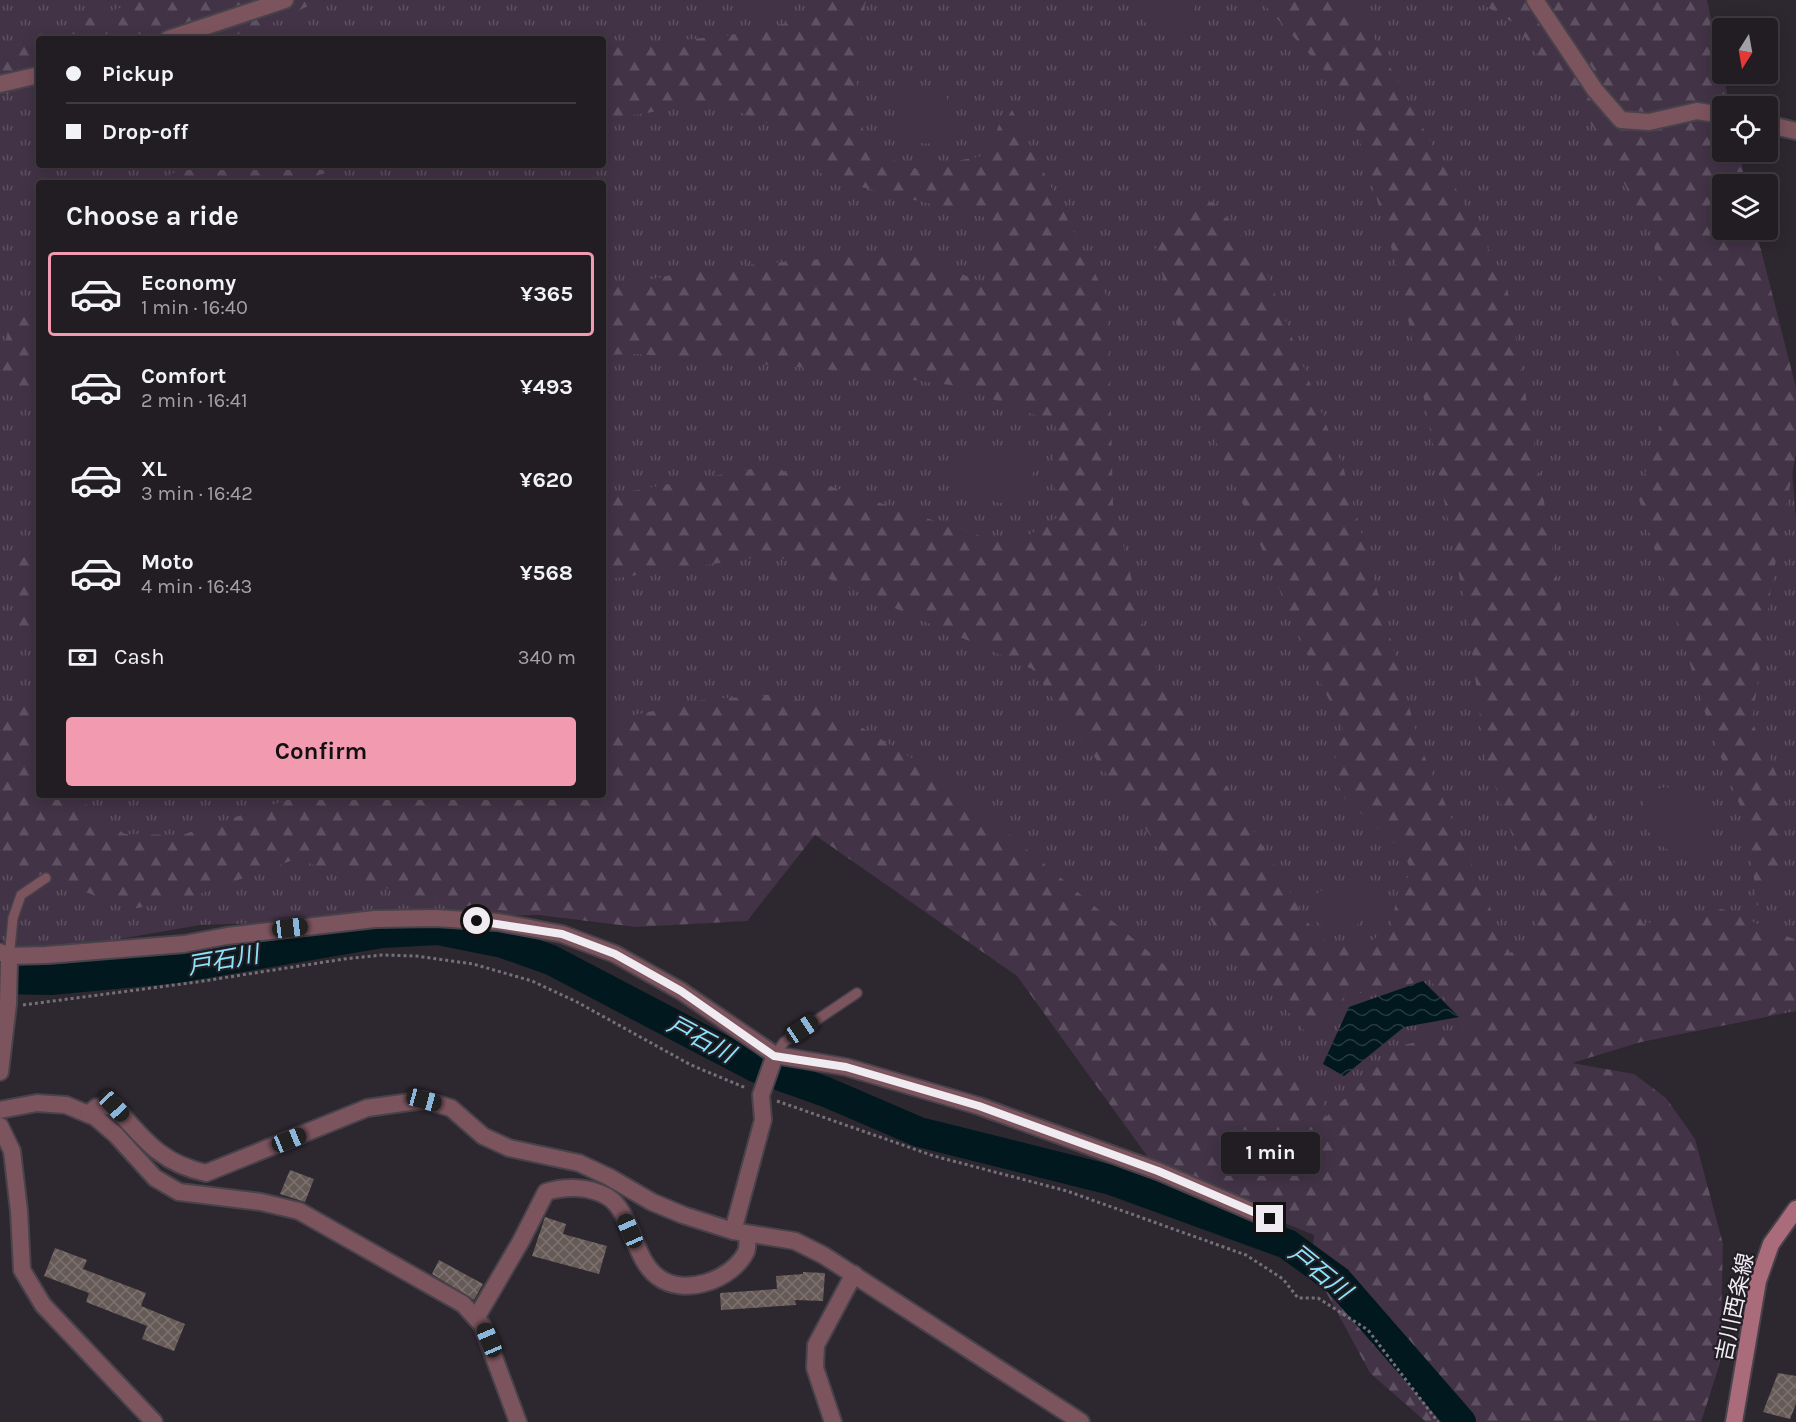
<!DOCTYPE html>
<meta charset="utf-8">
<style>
body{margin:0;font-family:Karla,"Noto Sans JP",sans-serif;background:#2e2a30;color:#f1f3f6;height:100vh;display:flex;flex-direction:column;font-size:22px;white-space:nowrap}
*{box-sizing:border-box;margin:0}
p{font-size:20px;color:#a2a2a6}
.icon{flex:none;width:33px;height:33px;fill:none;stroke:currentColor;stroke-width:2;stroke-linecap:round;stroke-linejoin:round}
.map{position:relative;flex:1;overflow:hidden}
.drawer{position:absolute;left:36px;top:180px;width:570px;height:618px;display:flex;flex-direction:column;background:#221d23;border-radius:6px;box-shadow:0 3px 15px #0003,0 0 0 2px #3f3b41}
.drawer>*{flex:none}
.top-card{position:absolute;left:36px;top:36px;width:570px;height:132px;border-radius:6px;box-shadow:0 3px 15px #0003,0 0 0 2px #3f3b41;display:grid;align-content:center;height:132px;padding:0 30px;background:#221d23}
.needle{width:39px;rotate:191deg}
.buttons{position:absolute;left:1712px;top:18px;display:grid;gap:12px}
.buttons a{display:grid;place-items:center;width:66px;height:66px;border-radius:6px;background:#221d23;box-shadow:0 3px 15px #0003,0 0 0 2px #3f3b41;font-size:30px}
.end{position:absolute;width:27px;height:27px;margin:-14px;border:8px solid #efebf0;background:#111;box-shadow:0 0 0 3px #111}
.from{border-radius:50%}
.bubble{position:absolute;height:42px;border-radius:6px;background:#221d23;box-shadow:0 3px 15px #0003,0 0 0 2px #3f3b41;font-size:20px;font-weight:700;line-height:42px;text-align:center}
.car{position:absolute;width:18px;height:36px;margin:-18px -9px;border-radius:8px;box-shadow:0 0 4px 2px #0007;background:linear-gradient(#222 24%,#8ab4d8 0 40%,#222 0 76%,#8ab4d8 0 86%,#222 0)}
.top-card b{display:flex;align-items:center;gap:21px;height:57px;font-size:22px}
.top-card b+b{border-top:2px solid #3f3b41}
.top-card i{width:15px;height:15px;background:#f1f3f6}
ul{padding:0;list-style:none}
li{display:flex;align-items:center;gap:18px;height:84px;margin:0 12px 9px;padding:0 18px;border:3px solid transparent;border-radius:6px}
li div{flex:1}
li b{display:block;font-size:22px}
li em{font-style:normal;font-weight:700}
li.current{border-color:#f29ab0}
li>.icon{width:54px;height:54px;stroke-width:1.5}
h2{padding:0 30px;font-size:27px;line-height:72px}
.pay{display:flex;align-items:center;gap:15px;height:66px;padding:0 30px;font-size:22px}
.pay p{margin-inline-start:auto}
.primary-button{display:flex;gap:12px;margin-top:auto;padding:12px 30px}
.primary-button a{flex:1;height:69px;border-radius:6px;background:#f29ab0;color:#111;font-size:24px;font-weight:700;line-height:69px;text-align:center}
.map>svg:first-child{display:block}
.grass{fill:url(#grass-tufts);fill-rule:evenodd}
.forest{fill:url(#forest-firs)}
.pitch{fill:#423346}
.water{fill:url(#water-waves)}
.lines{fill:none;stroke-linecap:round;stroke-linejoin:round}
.river{stroke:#00181e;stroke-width:30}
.building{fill:url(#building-cross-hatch)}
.service-casing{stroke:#48424a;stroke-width:12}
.minor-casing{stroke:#48424a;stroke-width:20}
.secondary-casing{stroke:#48424a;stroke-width:20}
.path{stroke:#757077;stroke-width:3;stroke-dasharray:3 3;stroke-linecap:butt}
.service{stroke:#7c545e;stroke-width:9}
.minor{stroke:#7c545e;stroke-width:16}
.secondary{stroke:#aa6b7a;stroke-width:16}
.route{stroke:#efebf0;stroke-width:8}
.labels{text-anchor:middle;stroke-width:4.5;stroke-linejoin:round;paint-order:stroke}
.street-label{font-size:22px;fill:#efebf0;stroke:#231e25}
.water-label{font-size:24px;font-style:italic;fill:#89e5fb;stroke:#231e25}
</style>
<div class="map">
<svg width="1796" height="1422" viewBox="0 0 1796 1422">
<defs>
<pattern id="grass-tufts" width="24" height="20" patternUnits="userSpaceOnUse" patternTransform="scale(1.5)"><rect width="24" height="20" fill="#423346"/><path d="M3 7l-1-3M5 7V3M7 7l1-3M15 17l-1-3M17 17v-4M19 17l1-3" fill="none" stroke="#5e5161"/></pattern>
<pattern id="forest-firs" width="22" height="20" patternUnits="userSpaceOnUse" patternTransform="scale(1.5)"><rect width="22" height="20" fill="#423346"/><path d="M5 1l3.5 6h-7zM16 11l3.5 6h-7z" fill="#5e5161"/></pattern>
<pattern id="water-waves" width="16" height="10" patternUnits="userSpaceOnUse" patternTransform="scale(1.5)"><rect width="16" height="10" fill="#00181e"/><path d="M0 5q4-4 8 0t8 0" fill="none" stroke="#263a3f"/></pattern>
<pattern id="building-cross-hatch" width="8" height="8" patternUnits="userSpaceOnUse" patternTransform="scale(1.5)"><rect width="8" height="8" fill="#665a57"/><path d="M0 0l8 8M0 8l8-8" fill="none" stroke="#7c726f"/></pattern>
</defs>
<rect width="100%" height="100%" fill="#2d272f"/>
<path class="grass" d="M0 0H1664L1722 230 1786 403 1796 518V1011L1607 1048 1325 1117 828 813 726 909 200 925 22 956 0 940ZM39 39H603V165H39ZM39 183H603V795H39Z"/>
<g class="forest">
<polygon points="144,0 321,0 238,39 39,39 39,90 0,95 0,47"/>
<polygon points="815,0 869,0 865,4 856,92 867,150 917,169 987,155 1008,102 1108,299 1113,504 1152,661 1318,939 1359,950 1391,927 1398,892 1411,872 1404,852 1344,798 1332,771 1343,727 1313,668 1200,404 1155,250 1178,210 1213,202 1262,261 1344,470 1420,746 1510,953 1533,941 1544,882 1515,844 1485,756 1468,620 1399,274 1346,94 1260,0 1343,0 1364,19 1506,281 1556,571 1587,806 1643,924 1722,909 1796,940 1796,1003 1766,1017 1641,1042 1572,1063 1634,1074 1666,1098 1695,1139 1723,1244 1720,1363 1701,1422 1426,1422 1370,1373 1311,1264 1314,1235 1158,1171 1017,976 815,835 747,921 636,927 426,901 296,859 180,901 131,909 0,860 0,705 39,682 39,795 79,795 94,816 125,834 182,835 302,795 603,795 603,722 703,700 779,694 835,711 936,773 1323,1098 1326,1117 1398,1046 1465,1032 1459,1017 1430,980 1345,996 1310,1037 1224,939 1032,669 775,555 603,580 603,496 768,466 1011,546 1058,517 1053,472 1056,423 958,386 845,371 637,354 603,355 603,290 698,269 908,252 986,284 989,218 824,178 800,136 714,102 603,120 603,49 730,35 806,19"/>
<polygon points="1475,0 1707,0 1730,106 1722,106 1722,152 1739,152 1746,184 1722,184 1722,230 1756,230 1796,388 1796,454 1772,581 1752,722 1781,784 1782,876 1757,906 1748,826 1711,732 1638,496 1680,361 1651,233 1594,128 1514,23"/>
<polygon points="189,165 350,165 295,183 154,183"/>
<polygon points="15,300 39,323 34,372 39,374 39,407 19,403 0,366"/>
<polygon points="39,548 39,633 17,632 16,562"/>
</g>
<g class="pitch">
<polygon points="735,0 798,0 793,10 777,18 746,10"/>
<path d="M1136 0H1198L1189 19 1176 33C1150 30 1142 26 1136 0Z"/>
<path d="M918 86 942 87 958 124 951 141C929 144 913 147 895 131L897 94Z"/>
<polygon points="1013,445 1036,457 1035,470 1014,501 999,503 959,485 946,473 949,459"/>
<path d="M1666 787C1700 799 1709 808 1712 844L1698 854 1681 858C1655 843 1631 823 1648 791Z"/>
<polygon points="1364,879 1384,890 1388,902 1381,915 1362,919 1352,931 1340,934 1330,932 1316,921 1311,909 1315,895 1333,883"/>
</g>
<polygon class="water" points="1423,981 1459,1017 1404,1027 1344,1076 1323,1064 1349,1007"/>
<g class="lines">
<polyline class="river" points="0,979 51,980 177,968 382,933 438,930 503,943 551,960 755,1067 826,1092 919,1132 1111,1180 1287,1244 1338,1281 1461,1422"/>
</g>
<g class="building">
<polygon points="290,1170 314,1179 305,1202 280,1194"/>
<polygon points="545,1217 566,1224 563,1234 607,1246 599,1274 532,1256"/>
<polygon points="55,1248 87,1260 83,1269 146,1293 141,1306 185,1324 174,1351 142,1339 147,1326 86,1302 89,1293 44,1276"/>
<polygon points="439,1260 483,1284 474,1300 432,1274"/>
<polygon points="803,1272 825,1273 823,1301 795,1300 796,1305 721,1310 720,1293 777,1289 776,1276 803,1274"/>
<polygon points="1778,1373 1796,1376 1796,1404 1790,1419 1763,1412"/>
</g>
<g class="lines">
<g class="service-casing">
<g id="service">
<polyline points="9,958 13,918 21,895 46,878"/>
<polyline points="775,1055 784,1042 857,993"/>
</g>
</g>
<g class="minor-casing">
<g id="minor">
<polyline points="1535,0 1595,90 1621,120 1649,122 1697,111 1722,115"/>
<polyline points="168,39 285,0"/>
<polyline points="0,84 39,75"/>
<polyline points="1767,124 1796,131"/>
<polyline points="0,952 9,956 46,955 184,944 227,936 375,919 435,918 498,922 562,934 615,954 681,991 775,1055 846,1067 979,1106 1158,1171 1270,1219"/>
<polyline points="0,1072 8,1004 9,961"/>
<polyline points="0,1110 37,1103 66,1105 95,1117 116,1135 155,1178 179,1192 261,1202 299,1211 463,1304 482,1325 518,1422"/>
<path d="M88 1114 97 1107 114 1106C144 1139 160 1163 206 1173L367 1108 424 1100 451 1108 483 1136 509 1148 579 1163 609 1177 652 1202 683 1215 733 1231 795 1241 823 1255 1081 1422"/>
<polyline points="0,1126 12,1151 19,1211 22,1270 43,1305 154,1422"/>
<polyline points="733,1231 763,1120 761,1095 775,1055"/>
<path d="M476 1318 521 1241 546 1192C565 1186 589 1186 608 1197 632 1212 633 1259 658 1277 684 1297 732 1280 746 1252 748 1248 747 1239 748 1234"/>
<polyline points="833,1422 815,1368 816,1345 854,1274"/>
</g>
</g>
<g class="secondary-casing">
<polyline id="secondary" points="1734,1422 1758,1281 1771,1244 1796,1209"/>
</g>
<g class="path">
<polyline points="23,1005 197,982 344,959 382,955 416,956 473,964 532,981 577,1002 691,1065 746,1088"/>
<polyline points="777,1101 934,1156 1067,1191 1246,1255 1283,1279 1298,1298 1318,1298 1368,1330 1438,1422"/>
</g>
<use href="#service" class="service"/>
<use href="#minor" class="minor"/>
<use href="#secondary" class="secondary"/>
</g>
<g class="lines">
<polyline class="route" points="477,921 562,934 615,954 681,991 774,1056 846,1067 979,1106 1158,1171 1270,1219"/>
</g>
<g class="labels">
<g class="street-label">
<text transform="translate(1734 1307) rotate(-78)" y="8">吉川西条線</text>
</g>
<g class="water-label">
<text transform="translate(223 960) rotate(-10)" y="8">戸石川</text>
<text transform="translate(701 1039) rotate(28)" y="8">戸石川</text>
<text transform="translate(1320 1272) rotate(39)" y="8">戸石川</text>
</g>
</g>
</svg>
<div class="buttons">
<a><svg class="needle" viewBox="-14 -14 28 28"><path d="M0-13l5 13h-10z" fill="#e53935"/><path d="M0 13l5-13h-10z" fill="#a2a2a6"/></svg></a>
<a><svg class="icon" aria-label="locate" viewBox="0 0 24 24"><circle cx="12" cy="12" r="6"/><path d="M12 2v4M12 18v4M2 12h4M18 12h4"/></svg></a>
<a><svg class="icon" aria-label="layers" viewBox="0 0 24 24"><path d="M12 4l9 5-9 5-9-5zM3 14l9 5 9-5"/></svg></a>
</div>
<i class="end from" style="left:477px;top:921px"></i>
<i class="end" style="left:1270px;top:1219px"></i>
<div class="bubble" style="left:1221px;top:1132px;width:99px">1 min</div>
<i class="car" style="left:290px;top:928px;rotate:83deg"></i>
<i class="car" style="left:802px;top:1029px;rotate:56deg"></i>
<i class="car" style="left:424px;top:1100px;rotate:105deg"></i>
<i class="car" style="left:114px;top:1106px;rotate:137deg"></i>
<i class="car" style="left:289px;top:1140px;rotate:68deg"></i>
<i class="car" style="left:630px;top:1231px;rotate:336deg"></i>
<i class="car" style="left:489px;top:1340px;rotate:337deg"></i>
<div class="top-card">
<b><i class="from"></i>Pickup</b>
<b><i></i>Drop-off</b>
</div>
<section class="drawer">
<h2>Choose a ride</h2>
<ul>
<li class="current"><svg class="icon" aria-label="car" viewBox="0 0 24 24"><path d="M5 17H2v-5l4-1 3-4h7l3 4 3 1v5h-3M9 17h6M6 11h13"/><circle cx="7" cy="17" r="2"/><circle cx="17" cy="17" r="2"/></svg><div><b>Economy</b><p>1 min · 16:40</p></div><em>¥365</em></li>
<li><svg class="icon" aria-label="car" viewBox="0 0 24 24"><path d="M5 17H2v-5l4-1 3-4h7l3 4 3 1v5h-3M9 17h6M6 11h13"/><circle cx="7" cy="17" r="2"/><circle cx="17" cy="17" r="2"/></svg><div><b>Comfort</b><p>2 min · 16:41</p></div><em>¥493</em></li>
<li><svg class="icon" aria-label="car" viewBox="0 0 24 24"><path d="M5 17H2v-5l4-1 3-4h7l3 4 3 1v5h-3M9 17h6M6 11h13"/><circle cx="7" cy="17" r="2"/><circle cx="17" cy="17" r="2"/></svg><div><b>XL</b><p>3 min · 16:42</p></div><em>¥620</em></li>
<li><svg class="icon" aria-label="car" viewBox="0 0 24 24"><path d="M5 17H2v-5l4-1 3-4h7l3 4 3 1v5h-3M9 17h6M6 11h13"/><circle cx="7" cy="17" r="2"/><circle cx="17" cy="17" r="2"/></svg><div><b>Moto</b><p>4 min · 16:43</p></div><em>¥568</em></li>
</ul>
<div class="pay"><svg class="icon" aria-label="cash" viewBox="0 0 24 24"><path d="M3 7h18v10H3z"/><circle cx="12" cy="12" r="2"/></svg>Cash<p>340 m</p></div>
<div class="primary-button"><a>Confirm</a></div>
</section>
</div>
